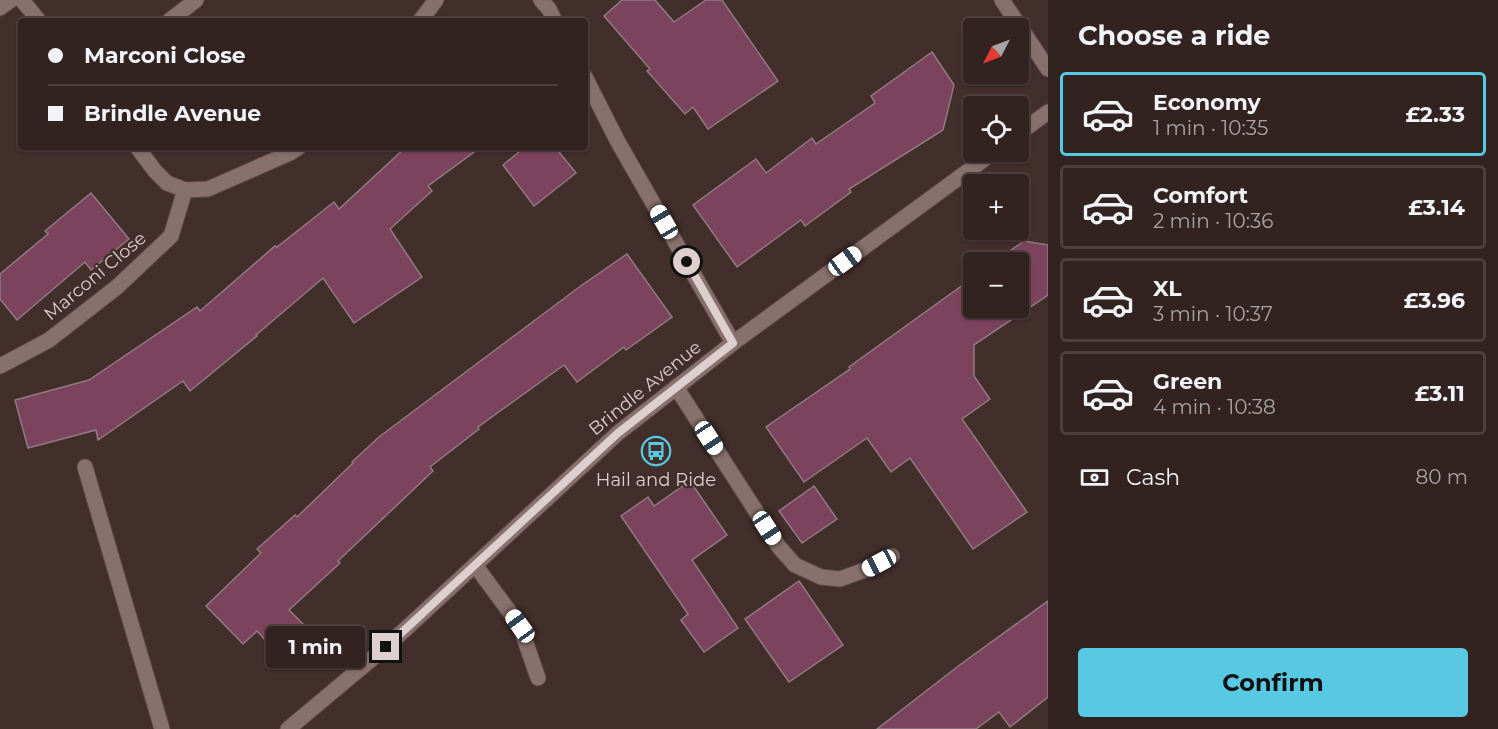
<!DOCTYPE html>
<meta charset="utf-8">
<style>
body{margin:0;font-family:Montserrat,sans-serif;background:#3d2f2d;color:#f1f3f6;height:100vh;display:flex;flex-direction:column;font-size:22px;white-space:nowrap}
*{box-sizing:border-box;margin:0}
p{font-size:20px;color:#a8a4a5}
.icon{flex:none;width:33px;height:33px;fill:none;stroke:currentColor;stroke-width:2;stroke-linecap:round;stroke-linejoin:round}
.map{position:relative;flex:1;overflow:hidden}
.sheet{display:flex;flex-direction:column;background:#322220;width:450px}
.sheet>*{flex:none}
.guide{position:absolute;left:18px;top:18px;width:570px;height:132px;border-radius:6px;box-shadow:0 2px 4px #0004,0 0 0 2px #4d3f3e;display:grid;align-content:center;height:132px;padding:0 30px;background:#322220}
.needle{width:39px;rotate:228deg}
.fabs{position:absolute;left:963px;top:18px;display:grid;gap:12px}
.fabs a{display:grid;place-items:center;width:66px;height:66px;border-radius:6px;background:#322220;box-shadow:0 2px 4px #0004,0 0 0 2px #4d3f3e;font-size:30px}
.end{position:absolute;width:27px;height:27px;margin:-14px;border:8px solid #ddcfcd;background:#111;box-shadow:0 0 0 3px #111}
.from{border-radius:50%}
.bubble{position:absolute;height:42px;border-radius:6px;background:#322220;box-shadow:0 2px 4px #0004,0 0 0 2px #4d3f3e;font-size:20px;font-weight:700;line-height:42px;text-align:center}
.car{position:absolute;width:18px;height:36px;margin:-18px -9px;border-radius:8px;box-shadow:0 0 4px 2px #0007;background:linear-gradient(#fff 24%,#345 0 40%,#fff 0 76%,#345 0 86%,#fff 0)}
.guide b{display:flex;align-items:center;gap:21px;height:57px;font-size:22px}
.guide b+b{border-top:2px solid #4d3f3e}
.guide i{width:15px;height:15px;background:#f1f3f6}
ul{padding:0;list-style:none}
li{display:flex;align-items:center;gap:18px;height:84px;margin:0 12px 9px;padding:0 18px;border:3px solid #4d3f3e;border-radius:6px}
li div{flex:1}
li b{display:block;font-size:22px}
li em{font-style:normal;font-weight:700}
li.on{border-color:#58c9e3}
li>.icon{width:54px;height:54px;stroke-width:1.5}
h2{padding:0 30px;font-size:27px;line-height:72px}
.pay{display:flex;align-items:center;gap:15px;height:66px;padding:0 30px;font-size:22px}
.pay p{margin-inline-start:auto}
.button{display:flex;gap:12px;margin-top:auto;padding:12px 30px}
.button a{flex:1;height:69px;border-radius:6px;background:#58c9e3;color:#111;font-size:24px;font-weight:700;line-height:69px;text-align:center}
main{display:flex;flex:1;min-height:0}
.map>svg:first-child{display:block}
.building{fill:#7c445c;stroke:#917982;stroke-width:1.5}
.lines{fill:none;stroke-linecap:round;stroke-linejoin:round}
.service-casing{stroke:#5b4a47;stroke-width:17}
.minor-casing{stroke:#5b4a47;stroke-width:17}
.service{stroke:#88706c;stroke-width:15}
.minor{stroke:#88706c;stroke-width:15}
.route{stroke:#ddcfcd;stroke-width:8}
.labels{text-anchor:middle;stroke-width:4.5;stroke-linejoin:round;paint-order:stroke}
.street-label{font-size:18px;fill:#ddcfcd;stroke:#422e2b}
.poi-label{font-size:18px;fill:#ddcfcd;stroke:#422e2b}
</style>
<main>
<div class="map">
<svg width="1048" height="729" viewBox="0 0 1048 729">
<rect width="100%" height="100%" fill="#422e2b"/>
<g class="building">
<polygon points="622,0 655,0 674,22 706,0 722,0 778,81 708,129 693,107 685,114 647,71 650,69 604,16"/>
<polygon points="932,52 954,85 943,130 849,189 851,192 805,226 801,220 737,267 693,205 756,159 766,173 812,138 816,144 875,103 871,96"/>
<polygon points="406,147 481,147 428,186 432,191 390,229 422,277 354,323 323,278 256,335 257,336 190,391 183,381 98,440 96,430 28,448 15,400 89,380 197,307 200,311 275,246 277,247 334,202 339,209"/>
<polygon points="525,147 555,147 576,173 534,206 503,165"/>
<polygon points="91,193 129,239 91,270 85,262 17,320 0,299 0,274 48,234 45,231"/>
<polygon points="1024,241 1048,245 1048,295 974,345 974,376 990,399 962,419 1027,512 973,549 910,458 891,472 867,438 804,482 766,427 850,369 849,367 974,277 974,308 1018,308 1018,262 994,262"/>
<polygon points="627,254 672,317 626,350 624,347 577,382 564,365 478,427 479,429 430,467 433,471 338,561 340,563 289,610 304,625 276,652 257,631 243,644 206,606 261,553 257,549 295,515 297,517 353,463 352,462 379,437 582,285"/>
<polygon points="690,481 727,535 692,560 738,628 704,652 681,620 688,614 621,516 648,497 654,506"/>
<polygon points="814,486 837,519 802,543 779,511"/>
<polygon points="799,581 843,645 789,682 745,619"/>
<polygon points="1048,601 1048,697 1010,727 999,712 976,729 877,729 961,664"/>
</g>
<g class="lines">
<g class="service-casing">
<g id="service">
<polyline points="0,8 11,0"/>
<polyline points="169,21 196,0"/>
<polyline points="676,387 779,547 795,565 821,577 840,579 865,570 892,556"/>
<polyline points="85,467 162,729"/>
<polyline points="475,565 520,626 538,678"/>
</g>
</g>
<g class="minor-casing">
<g id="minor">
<polyline points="22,0 39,21"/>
<polyline points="541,0 549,9 555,21"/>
<polyline points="1002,0 1048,69"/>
<polyline points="420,21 436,0"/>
<polyline points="585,77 618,142 733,343"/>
<polyline points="1018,134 1048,112"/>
<polyline points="137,147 155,171 167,183 185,190 208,189 290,153 299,147"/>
<polyline points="0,366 49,340 117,287 171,236 185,190"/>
<polyline points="288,729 386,647 618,433 733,343 994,152"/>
</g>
</g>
<use href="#service" class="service"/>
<use href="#minor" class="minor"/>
</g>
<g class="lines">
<polyline class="route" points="386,647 618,433 733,343 687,262"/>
</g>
<defs>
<g id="bus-ring" transform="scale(1.5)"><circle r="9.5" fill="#422e2b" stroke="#58c9e3" stroke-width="1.5"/><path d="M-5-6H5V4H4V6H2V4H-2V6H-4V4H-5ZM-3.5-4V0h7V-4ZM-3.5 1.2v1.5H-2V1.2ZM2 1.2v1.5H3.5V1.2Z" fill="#58c9e3"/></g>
</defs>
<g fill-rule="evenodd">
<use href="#bus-ring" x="656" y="451"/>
</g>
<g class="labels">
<g class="street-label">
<text transform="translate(95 276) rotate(-40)" y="6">Marconi Close</text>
<text transform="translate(645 388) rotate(-39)" y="6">Brindle Avenue</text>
</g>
<g class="poi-label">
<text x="656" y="486">Hail and Ride</text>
</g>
</g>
</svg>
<div class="fabs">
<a><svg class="needle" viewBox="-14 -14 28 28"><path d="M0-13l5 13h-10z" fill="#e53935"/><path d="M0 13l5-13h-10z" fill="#a8a4a5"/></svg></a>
<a><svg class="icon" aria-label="locate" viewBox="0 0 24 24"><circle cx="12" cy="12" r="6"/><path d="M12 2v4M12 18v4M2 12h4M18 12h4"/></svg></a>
<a>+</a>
<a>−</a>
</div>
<i class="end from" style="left:687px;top:262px"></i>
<i class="end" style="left:386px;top:647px"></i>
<div class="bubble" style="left:266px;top:626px;width:99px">1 min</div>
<i class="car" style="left:664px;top:222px;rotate:330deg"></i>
<i class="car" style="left:845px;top:261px;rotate:54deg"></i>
<i class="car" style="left:709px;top:438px;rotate:147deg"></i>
<i class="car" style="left:767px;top:528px;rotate:147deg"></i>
<i class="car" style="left:879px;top:563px;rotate:242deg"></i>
<i class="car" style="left:520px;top:626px;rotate:324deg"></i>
<div class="guide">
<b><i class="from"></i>Marconi Close</b>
<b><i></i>Brindle Avenue</b>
</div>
</div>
<section class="sheet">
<h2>Choose a ride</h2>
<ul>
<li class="on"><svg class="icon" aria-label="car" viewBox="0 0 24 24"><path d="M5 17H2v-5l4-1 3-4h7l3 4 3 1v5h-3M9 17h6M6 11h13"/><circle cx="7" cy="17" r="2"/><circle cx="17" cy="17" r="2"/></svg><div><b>Economy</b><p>1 min · 10:35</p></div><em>£2.33</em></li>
<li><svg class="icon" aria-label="car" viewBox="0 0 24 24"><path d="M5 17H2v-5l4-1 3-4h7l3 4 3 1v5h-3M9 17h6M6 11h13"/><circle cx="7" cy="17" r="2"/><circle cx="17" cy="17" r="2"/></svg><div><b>Comfort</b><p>2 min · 10:36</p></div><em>£3.14</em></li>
<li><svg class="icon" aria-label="car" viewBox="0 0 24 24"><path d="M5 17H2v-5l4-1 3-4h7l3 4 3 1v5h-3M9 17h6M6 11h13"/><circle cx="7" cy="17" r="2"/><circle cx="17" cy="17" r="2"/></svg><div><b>XL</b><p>3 min · 10:37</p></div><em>£3.96</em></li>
<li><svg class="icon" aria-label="car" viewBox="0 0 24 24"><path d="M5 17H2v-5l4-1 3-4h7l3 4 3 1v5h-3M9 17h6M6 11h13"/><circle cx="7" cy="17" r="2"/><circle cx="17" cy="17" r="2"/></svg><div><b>Green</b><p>4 min · 10:38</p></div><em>£3.11</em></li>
</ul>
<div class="pay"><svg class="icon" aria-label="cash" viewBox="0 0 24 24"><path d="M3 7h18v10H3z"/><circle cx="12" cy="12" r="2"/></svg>Cash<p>80 m</p></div>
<div class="button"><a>Confirm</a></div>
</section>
</main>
